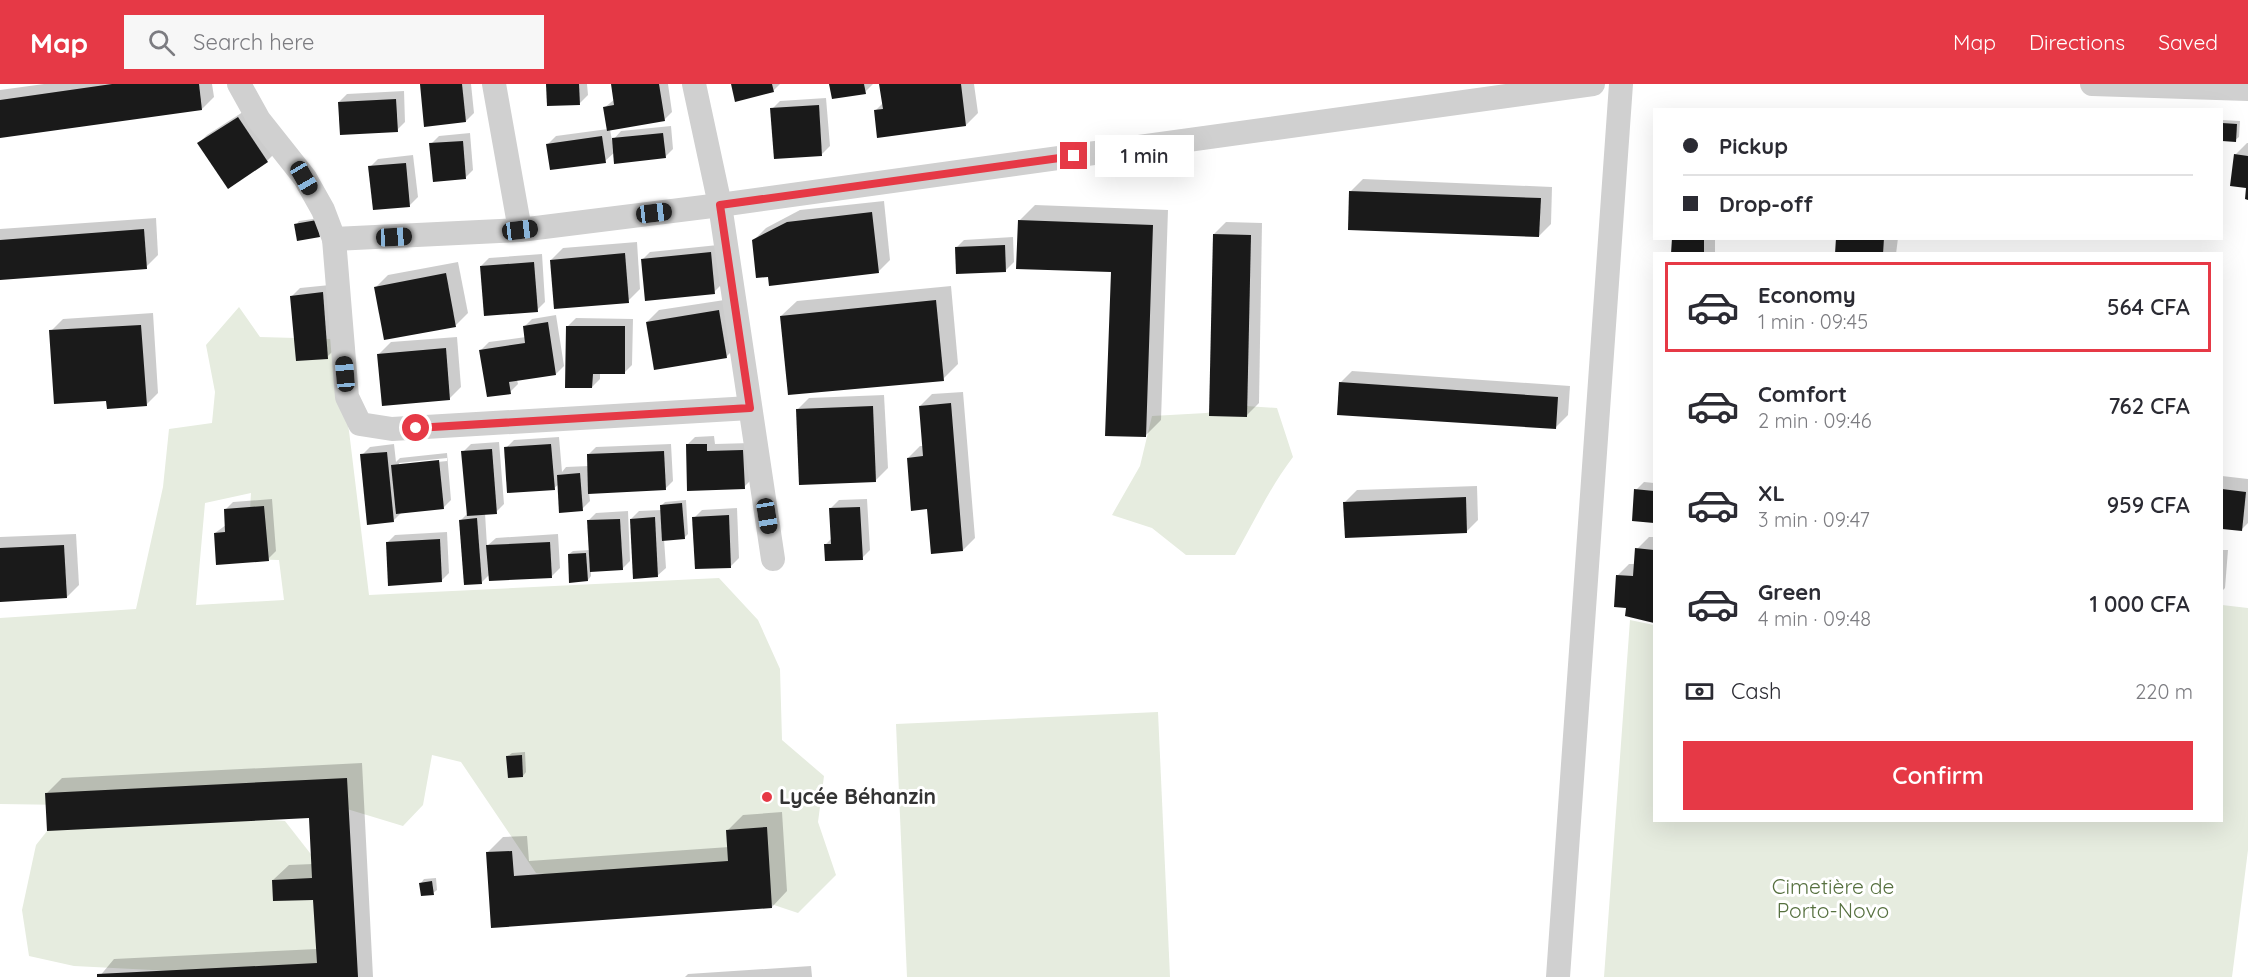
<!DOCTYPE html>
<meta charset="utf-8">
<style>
body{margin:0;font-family:Quicksand,sans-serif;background:#f7f7f7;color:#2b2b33;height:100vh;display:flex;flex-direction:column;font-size:22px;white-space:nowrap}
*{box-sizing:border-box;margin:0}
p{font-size:20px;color:#7c7c81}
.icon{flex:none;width:33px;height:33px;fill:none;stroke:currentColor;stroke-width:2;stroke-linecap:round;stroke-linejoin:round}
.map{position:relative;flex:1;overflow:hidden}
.drawer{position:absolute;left:1653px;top:168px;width:570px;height:570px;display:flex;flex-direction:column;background:#fff;border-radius:0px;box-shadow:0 6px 24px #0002}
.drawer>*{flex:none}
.hud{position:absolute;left:1653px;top:24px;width:570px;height:132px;border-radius:0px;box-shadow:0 6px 24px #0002;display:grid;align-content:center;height:132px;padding:0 30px;background:#fff}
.end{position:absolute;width:27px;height:27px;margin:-14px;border:8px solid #e63946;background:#fff;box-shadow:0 0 0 3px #fff}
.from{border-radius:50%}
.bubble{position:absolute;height:42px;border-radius:0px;background:#fff;box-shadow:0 6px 24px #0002;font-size:20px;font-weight:600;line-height:42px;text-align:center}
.car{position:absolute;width:18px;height:36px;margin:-18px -9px;border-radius:8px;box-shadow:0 0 4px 2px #0007;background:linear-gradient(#222 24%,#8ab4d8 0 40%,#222 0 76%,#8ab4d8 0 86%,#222 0)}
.hud b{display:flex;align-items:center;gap:21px;height:57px;font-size:22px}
.hud b+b{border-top:2px solid #e1e1e2}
.hud i{width:15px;height:15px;background:#2b2b33}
ul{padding:10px 0 0;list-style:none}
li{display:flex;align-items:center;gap:18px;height:90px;margin:0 12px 9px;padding:0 18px;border:3px solid transparent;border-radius:0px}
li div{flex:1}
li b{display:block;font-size:22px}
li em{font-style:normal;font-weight:600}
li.selected{border-color:#e63946}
li>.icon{width:54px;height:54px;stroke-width:1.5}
.pay{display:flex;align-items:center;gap:15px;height:66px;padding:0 30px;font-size:22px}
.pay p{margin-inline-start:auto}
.action{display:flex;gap:12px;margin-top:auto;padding:12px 30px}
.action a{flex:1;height:69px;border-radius:0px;background:#e63946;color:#fff;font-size:24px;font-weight:600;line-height:69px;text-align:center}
header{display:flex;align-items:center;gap:36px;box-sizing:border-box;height:84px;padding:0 30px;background:#e63946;color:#fff}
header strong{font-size:28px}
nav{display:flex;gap:33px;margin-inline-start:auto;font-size:21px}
.search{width:420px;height:54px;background:#f7f7f7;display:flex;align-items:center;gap:15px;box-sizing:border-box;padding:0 21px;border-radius:0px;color:#7c7c81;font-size:22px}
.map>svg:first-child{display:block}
.green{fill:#e6ecdf;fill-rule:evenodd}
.shadow{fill:#0003;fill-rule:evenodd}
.building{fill:#1a1a1a}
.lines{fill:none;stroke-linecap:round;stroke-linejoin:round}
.street{stroke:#d0d0d0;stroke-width:24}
.route{stroke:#e63946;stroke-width:8}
.poi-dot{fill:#e63946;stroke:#fff;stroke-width:2}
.labels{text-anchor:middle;stroke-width:6;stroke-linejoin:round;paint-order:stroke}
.poi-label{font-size:21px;font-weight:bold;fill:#333;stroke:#fff;text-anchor:start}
.park-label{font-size:21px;fill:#56703f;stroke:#fff}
</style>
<header>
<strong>Map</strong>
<div class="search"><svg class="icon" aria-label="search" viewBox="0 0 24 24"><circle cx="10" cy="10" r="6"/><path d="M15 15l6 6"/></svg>Search here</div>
<nav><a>Map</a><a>Directions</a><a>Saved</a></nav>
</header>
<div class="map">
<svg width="2248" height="893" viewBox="0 0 2248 893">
<rect width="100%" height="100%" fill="#fff"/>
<g class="green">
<path d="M239 223 260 253 332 255 349 347 369 511 719 494 758 536 780 585 782 656 824 692 818 738 836 791 798 829 759 816 536 789 461 678 432 671 423 721 403 742 347 725 0 720V534L136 525 163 403 169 345 212 339 215 308 206 261ZM251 409 247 475 279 476 284 516 196 521 205 419Z"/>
<path d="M1246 322 1277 324 1293 373C1270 403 1254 438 1235 471H1186L1152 444 1112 431 1140 382 1152 332 1206 329Z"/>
<polygon points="2222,521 2248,524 2248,766 2232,893 1604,893 1630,536 1654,541 1654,736 2222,736"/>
<polygon points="1158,628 1170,893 907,893 896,640"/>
<polygon points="63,727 187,730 285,737 317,778 318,879 289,893 74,882 29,872 22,826 36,761"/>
</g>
<g class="shadow">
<polygon points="44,0 212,0 214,13 202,25 0,53 0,6"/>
<polygon points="421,0 471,0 474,29 466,37"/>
<polygon points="547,0 587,0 588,11 580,19"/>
<polygon points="612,0 668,0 672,28 664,36 610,45 612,57 621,47 671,42 673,65 665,73 615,68 605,77 548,60 556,52 608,45 604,24 615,15"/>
<polygon points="732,0 780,0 773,7"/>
<polygon points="831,0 873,0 865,8"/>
<polygon points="881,0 974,0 978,29 966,41 875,27 883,19"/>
<polygon points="404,7 405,38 397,46 339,18 347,10"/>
<polygon points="826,14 830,62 822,70 772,25 780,17"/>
<polygon points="246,26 275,69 267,77 199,59 207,51"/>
<polygon points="2222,36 2240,37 2239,53 2235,56 2222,55"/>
<polygon points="470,49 473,86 465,94 431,60 439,52"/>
<polygon points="2247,59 2248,59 2248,102 2235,71"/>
<polygon points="413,71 418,113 410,121 370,83 378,75"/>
<polygon points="1363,95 1552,103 1551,140 1539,152 1351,107"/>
<polygon points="884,117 890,176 878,188 770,191 754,156 766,144 800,126"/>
<polygon points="1035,121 1168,126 1161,336 1146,351 1112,186 1019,137"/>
<polygon points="156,134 158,171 146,183 0,194 0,145"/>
<polygon points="320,134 323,148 319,152 296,141 299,137"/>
<polygon points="1226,138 1262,139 1259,319 1247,331 1214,150"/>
<polygon points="1013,153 1014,178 1006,186 956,164 964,156"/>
<rect x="1673" y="154" width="42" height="16"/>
<polygon points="1837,154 1898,154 1896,170 1836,170"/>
<polygon points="637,158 640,205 628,217 551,176 563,164"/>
<polygon points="718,161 722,200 714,208 642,176 650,168"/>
<polygon points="542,170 545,218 537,226 481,182 489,174"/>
<polygon points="458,178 468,229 456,241 376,203 388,191"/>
<polygon points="330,201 335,265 327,273 292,212 300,204"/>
<polygon points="951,202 958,280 943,295 781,232 797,217"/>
<polygon points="731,215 738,261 726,273 647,238 659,226"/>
<polygon points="153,229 158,309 146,321 51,247 63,235"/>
<polygon points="556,231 564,282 556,290 517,296 518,300 510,308 481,266 489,258 526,253 524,243 532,235"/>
<polygon points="576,234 633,235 632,281 624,289 600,289 600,295 592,303 568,242"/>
<polygon points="457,253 461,303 449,315 379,270 391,258"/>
<polygon points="1352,287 1570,302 1568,331 1556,343 1340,299"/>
<polygon points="963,308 975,454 963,466 928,424 908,374 920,362 923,362 920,322 932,310"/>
<polygon points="884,311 888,384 876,396 797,326 809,314"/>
<polygon points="714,352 715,360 751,359 752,395 744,403 687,361 695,353"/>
<polygon points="559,353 562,388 566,383 589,382 588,371 596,363 671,360 673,397 665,405 589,408 590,417 582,425 559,400 554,404 506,364 514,356"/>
<polygon points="499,358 504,420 496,428 485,429 487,462 496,454 558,450 560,484 552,492 490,490 482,498 461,436 468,429 463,368 471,360"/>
<path d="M394 360 396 378 400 374 447 369 451 416 443 424 401 429 393 437 362 371 370 363ZM447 374V377L399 382V379Z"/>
<polygon points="2222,392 2248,395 2248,439 2241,446 2222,444"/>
<polygon points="1644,398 1654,399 1654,437 1634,436 1636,406"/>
<polygon points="1477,402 1478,436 1466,448 1345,418 1357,406"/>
<polygon points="272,415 276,467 268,475 215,449 226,441 225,426 233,418"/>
<polygon points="867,415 870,466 862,474 825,461 832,454 831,424 839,416"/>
<polygon points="686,416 688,450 684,454 664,455 666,484 657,492 631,435 639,427 662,426 661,422 665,418"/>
<polygon points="737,424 739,474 731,482 694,434 702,426"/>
<polygon points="628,427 630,477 622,485 591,486 591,492 588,496 569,470 573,467 590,466 588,437 596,429"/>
<polygon points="447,448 449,489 441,497 387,459 395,451"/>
<polygon points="76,450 79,501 67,513 0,516 0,453"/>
<polygon points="1649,453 1654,453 1654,537 1627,531 1627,522 1617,492 1629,480 1635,480 1637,465"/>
<polygon points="2222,466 2228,466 2225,504 2222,507"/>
<polygon points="525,668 526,688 523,692 508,672 512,669"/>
<polygon points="362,679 373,893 99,893 114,875 317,865 315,814 273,796 289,781 313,780 311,732 46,710 62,694"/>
<polygon points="782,728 787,807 772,823 492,842 487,769 503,753 527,752 529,777 729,763 728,746 743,731"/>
<polygon points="436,794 437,806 433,809 421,799 424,795"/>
<polygon points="811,882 812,893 685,893 688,890"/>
</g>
<g class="building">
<polygon points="112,0 199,0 202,26 0,54 0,16"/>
<polygon points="420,0 462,0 466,38 424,43"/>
<polygon points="546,0 579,0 580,21 547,22"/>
<polygon points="611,0 659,0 665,37 607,47 603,23 614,21"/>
<polygon points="731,0 772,0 774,8 735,18"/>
<polygon points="829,0 864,0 866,10 832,15"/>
<polygon points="879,0 961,0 966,42 877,54 874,26 883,25"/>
<polygon points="396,15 398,48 340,51 338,18"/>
<polygon points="819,21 822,72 774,75 770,24"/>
<polygon points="238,33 268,78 228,105 197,59"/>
<polygon points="2222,39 2237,40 2236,58 2222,57"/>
<polygon points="663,49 666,74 614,80 612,54"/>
<polygon points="602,52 606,79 550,86 546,60"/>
<polygon points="463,57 466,95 433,98 429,59"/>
<polygon points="2234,70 2248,72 2248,116 2245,115 2246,104 2230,102"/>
<polygon points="406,79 410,123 373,126 368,82"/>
<polygon points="1349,107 1541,114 1539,153 1348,146"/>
<polygon points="872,128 879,189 769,202 768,193 756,194 752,156 787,138"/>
<polygon points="317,136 320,153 297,157 294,140"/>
<polygon points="1018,136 1153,141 1146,353 1105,352 1111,188 1016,185"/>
<polygon points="144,145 147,185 0,196 0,156"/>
<polygon points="1213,150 1251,151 1247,333 1209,332"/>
<polygon points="1672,154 1704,154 1704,170 1671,170"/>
<polygon points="1836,154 1884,154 1883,170 1835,170"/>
<polygon points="1005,161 1006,188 956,190 955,163"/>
<polygon points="711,168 715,210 645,217 641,175"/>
<polygon points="625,169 629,219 554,225 550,176"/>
<polygon points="534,178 538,228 484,232 480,182"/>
<polygon points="446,189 456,243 384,256 374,203"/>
<polygon points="323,208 328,275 296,277 290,212"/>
<polygon points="936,216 944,297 788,311 780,232"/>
<polygon points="719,226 727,274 654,286 646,238"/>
<polygon points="548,238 556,291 509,298 511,310 487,313 479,266 525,259 523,242"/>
<polygon points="141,241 147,322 107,325 106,317 54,320 49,246"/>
<polygon points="566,242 625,242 625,290 593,290 592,304 565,304"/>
<polygon points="446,264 450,316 382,322 377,270"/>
<polygon points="1339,298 1558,313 1556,345 1337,331"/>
<polygon points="951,319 963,467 931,470 927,425 911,427 907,374 923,372 919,322"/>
<polygon points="873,322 876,398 799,401 796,325"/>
<polygon points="551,360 555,406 507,409 504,363"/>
<polygon points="686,360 707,360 707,367 743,366 745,405 687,407"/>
<polygon points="492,365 497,430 467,432 461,367"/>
<polygon points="664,367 666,406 588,410 587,370"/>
<polygon points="387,368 394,438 367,441 360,370"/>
<polygon points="439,376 444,425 396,430 391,381"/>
<polygon points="580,389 583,427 559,429 557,391"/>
<polygon points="1634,405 1654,407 1654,439 1632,437"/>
<polygon points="2222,405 2246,408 2242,447 2222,445"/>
<polygon points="1466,413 1467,449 1345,454 1343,418"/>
<polygon points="682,419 685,455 662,457 660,421"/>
<polygon points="264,422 269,477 216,481 214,449 225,448 224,425"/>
<polygon points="860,423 863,476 825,477 824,460 831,460 829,424"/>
<polygon points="729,431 731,484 695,485 692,433"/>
<polygon points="655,433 658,493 633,495 630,435"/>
<polygon points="477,434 482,500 464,501 459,436"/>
<polygon points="620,435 623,486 590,488 587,436"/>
<polygon points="440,455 442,498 388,502 386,458"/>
<polygon points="550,458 552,494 489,497 486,461"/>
<polygon points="64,461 67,514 0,518 0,464"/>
<polygon points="1635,464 1654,466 1654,539 1625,532 1626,524 1614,523 1616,491 1633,492"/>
<polygon points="586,469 588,497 569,499 568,470"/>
<polygon points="522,671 523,693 508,694 506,672"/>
<polygon points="347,694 358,893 97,893 97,890 317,879 313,816 273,817 272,796 312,794 309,734 47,747 45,709"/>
<polygon points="767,743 772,824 491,844 486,768 512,767 514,792 728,777 726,746"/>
<polygon points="432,797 434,811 421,812 419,799"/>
</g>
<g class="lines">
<g class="street">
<polyline points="239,0 259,36 305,94 323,126 334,155 347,313 360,340 392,345 750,324"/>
<polyline points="494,0 520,146"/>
<polyline points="694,0 720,121 773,475"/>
<polyline points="2092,0 2248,5"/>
<polyline points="334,155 520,146 720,121 1593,0"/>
<polyline points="1558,893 1621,0"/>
</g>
</g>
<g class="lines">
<polyline class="route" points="416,344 750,324 720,121 1074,72"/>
</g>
<circle class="poi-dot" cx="767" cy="713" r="6"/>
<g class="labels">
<g class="poi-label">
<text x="779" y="720">Lycée Béhanzin</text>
</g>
<g class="park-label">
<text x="1833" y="810">Cimetière de<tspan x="1833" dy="24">Porto-Novo</tspan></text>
</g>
</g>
</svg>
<i class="end from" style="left:416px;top:344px"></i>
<i class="end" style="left:1074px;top:72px"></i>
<div class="bubble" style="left:1095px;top:51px;width:99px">1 min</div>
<i class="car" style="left:304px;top:94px;rotate:150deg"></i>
<i class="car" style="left:654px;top:129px;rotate:83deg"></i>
<i class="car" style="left:520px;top:146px;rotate:83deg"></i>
<i class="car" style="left:394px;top:153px;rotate:87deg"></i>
<i class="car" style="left:345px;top:290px;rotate:355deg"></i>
<i class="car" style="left:767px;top:432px;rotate:171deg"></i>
<div class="hud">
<b><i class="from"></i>Pickup</b>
<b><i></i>Drop-off</b>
</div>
<section class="drawer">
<ul>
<li class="selected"><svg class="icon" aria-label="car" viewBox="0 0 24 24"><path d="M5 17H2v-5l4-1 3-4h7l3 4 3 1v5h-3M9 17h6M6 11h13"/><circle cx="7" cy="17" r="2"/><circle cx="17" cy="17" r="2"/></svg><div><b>Economy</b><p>1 min · 09:45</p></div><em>564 CFA</em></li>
<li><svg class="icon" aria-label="car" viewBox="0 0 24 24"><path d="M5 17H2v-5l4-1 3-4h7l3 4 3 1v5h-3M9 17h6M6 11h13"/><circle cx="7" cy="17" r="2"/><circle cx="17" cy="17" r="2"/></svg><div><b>Comfort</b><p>2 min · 09:46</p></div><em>762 CFA</em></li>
<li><svg class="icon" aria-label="car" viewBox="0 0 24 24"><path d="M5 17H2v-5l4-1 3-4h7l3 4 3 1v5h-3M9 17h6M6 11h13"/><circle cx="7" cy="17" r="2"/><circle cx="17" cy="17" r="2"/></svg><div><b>XL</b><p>3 min · 09:47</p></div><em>959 CFA</em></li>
<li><svg class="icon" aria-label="car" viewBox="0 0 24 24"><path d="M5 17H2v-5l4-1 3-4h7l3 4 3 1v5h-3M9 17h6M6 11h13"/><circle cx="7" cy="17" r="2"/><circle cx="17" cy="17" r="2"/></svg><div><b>Green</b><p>4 min · 09:48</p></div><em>1 000 CFA</em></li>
</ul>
<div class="pay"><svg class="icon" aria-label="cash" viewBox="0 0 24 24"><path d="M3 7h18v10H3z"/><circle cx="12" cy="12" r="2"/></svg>Cash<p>220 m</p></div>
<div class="action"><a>Confirm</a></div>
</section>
</div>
